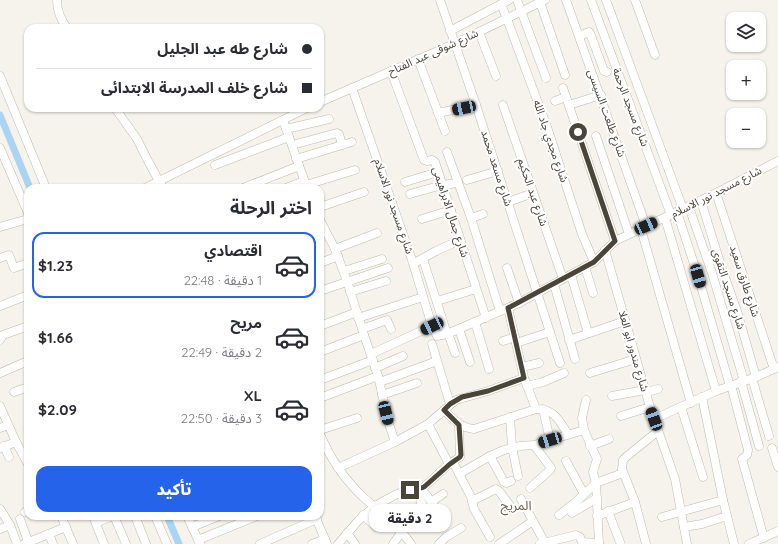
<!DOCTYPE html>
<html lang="ar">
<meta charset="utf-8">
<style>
body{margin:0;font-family:Quicksand,"Noto Sans Arabic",sans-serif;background:#f7f7f7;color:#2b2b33;direction:rtl;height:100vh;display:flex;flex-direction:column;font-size:15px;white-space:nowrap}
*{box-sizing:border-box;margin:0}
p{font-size:13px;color:#7c7c81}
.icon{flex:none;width:22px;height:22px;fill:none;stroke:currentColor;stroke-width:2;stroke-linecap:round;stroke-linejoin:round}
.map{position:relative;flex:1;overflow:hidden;direction:ltr}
.drawer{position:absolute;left:24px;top:184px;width:300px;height:336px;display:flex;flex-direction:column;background:#fff;border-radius:12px;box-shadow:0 1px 3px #0004;direction:rtl}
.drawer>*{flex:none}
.banner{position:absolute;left:24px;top:24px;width:300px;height:88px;border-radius:12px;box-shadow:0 1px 3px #0004;direction:rtl;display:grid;align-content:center;height:88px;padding:0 12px;background:#fff}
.tools{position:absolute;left:726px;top:12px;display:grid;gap:8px}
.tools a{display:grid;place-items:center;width:40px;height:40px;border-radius:8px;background:#fff;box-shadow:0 1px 3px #0004;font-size:20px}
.end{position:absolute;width:18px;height:18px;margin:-9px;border:5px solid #4b4439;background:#fff;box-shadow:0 0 0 2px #fff}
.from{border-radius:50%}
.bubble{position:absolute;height:28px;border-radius:12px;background:#fff;box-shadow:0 1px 3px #0004;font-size:13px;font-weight:800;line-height:28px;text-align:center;direction:rtl}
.car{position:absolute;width:12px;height:24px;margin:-12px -6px;border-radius:5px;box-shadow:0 0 3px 1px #0007;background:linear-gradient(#222 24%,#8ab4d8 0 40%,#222 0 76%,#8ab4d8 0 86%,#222 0)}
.banner b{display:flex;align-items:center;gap:14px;height:38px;font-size:15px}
.banner b+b{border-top:1px solid #e1e1e2}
.banner i{width:10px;height:10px;background:#2b2b33}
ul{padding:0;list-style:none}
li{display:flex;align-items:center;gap:12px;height:66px;margin:0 8px 6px;padding:0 4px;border:2px solid transparent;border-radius:12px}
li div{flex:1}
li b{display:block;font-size:15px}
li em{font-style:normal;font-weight:800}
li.on{border-color:#2563eb}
li>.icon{width:36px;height:36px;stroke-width:1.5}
h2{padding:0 12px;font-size:18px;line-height:48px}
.action{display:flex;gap:8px;margin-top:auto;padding:8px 12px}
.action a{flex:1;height:46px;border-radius:12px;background:#2563eb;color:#fff;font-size:16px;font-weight:800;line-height:46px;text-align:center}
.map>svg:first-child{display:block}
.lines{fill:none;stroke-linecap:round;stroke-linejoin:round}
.canal{stroke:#a9d4f2;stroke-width:7}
.street-casing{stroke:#c2bbae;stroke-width:9}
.street{stroke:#fff;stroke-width:8}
.route{stroke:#4b4439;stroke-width:5}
.labels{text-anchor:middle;stroke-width:4;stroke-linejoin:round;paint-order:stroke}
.street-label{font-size:11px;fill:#4b4439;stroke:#fff}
.quarter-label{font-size:13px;fill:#6e6250;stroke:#fff}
</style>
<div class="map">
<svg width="778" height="544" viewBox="0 0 778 544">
<rect width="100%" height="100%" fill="#f6f3ec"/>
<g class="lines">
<g class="canal">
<polyline points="0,115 30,188"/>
<polyline points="167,516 179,544"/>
</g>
<g class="street-casing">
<g id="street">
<path d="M57 0C57 11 60 19 67 28"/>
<polyline points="440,0 476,105 560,363"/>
<polyline points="517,0 546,78"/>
<polyline points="566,0 646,226"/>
<polyline points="591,0 671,215"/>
<polyline points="606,0 683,209"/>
<polyline points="635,0 655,55"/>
<polyline points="540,2 565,75"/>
<polyline points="501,4 507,19 547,127 582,234 594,262"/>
<polyline points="450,31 509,0"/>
<polyline points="479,32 496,76"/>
<polyline points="579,36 589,32 590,33 604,71 607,72"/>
<polyline points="418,59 445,131"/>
<polyline points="391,71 424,160 427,161 432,160 435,162 486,318"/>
<polyline points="0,76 46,188"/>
<polyline points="352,88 412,260 432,326 437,336 447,334 519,303 594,262 615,241 716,193 778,161"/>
<polyline points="563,88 615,241"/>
<polyline points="555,101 566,97"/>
<polyline points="320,102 454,44 545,0"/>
<polyline points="503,105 563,279"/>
<polyline points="569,105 601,95"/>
<polyline points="115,108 137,139 148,161 163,188"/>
<polyline points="438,113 476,105"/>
<polyline points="283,120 307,188"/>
<polyline points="286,129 329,119"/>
<polyline points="596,136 629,234"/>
<polyline points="292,145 337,133 339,134 342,145"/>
<polyline points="0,148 28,213"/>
<polyline points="447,152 471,218 500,311"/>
<polyline points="296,159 352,142"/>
<polyline points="215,165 289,137"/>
<polyline points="467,180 498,171"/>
<polyline points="405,182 438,172"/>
<polyline points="306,185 355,170"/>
<polyline points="145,188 307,108"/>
<polyline points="243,188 299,166"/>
<polyline points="286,188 304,181"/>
<polyline points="716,193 774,369"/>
<polyline points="410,194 442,185 458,183"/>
<polyline points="701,201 722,269 737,311 756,377"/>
<polyline points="508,202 533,193"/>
<polyline points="320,207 364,192"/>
<polyline points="689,207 712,273 744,381"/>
<polyline points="677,212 698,276 730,386"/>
<polyline points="471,218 483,214"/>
<polyline points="665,218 716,391"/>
<polyline points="422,219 451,210"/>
<polyline points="320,220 335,249 347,281 364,335 378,376 389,424 395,442"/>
<polyline points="0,227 28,219"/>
<polyline points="641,229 691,403"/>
<polyline points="335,249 377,233"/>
<polyline points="605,250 650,407 675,479 687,544"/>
<polyline points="0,258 9,255 14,268 28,263"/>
<polyline points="423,259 447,334"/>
<polyline points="418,261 436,251 460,240"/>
<polyline points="320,263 338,256"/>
<polyline points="585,267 593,293"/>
<polyline points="507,268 519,303"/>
<polyline points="344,271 382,259"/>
<polyline points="571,275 588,333"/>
<polyline points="554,284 575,359"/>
<polyline points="320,291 388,268"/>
<polyline points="350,292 386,281"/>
<polyline points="437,301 476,289"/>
<polyline points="0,306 28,295"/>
<path d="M508 308 524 378 536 409C555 409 559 421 568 434"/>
<polyline points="358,318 423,297"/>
<polyline points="475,322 489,369"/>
<polyline points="320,326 357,312"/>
<polyline points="362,329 387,320 391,329"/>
<polyline points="459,329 470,362"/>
<polyline points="448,333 455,353"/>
<polyline points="0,340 3,335 28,326"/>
<polyline points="569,340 625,321"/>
<polyline points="503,341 515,337"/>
<polyline points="516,343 550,332"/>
<polyline points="432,344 450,404"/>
<polyline points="320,352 364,335"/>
<polyline points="371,354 432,326"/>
<polyline points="522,367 539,363"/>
<polyline points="375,368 403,356"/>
<polyline points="0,373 28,361"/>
<polyline points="590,373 636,359"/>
<polyline points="752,378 769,436"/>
<polyline points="320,380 373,360"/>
<polyline points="741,381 759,446"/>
<polyline points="380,382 437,361"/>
<polyline points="731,385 748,450 747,455 742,459 764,538"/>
<polyline points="527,386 543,382 564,373"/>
<polyline points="14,392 28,387"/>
<polyline points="646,392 658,389"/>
<polyline points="382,395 417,383"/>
<polyline points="612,396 645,390"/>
<polyline points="702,397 723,500 734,544"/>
<polyline points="320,398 378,376"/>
<polyline points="586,400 582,418 584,430 597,459 593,472 596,483 599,544"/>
<polyline points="0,406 16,442 28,464"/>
<polyline points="681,407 703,477"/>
<polyline points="543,409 550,440"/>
<path d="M444 410C453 419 461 428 474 429L536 409"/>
<polyline points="621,416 650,407"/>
<polyline points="510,417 512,447 518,476"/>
<polyline points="654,419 716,391 756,377 778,367"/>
<polyline points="428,424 449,464"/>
<polyline points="0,428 8,425"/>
<polyline points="320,430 357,418"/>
<path d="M320 434C330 458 344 479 363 497 380 512 398 525 411 544"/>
<polyline points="4,446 9,457"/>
<polyline points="590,446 609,439"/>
<polyline points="0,448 16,442"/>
<polyline points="772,448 778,467"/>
<polyline points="490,456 504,482 506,483 511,481"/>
<polyline points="566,461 584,494"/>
<polyline points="453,462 471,497 474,509 490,537"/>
<polyline points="338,468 395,442 428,424 456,400 488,391 524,378"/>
<polyline points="459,474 490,456 504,450 520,446 534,445 584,430"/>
<polyline points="421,488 438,511"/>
<polyline points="530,488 550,470 551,468 534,445"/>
<polyline points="414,489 434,525"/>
<polyline points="521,499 545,543"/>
<polyline points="472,501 496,489 499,491 511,507"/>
<polyline points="431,502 443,494"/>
<polyline points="0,509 10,525 17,544"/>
<polyline points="608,511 620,542"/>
<polyline points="25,512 28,510"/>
<polyline points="572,513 597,498"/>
<polyline points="363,515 376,527"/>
<polyline points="559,515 577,501 596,483 623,473"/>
<polyline points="61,516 73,544"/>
<polyline points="93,516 104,544"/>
<polyline points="114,516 126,544"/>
<polyline points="135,516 146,544"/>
<polyline points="155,516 167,544"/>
<polyline points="187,516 200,544"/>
<polyline points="315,516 327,544"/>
<polyline points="597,516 635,502"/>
<polyline points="662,517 723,500"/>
<polyline points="20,519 29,544"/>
<polyline points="96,523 112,516"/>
<polyline points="192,527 219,516"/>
<polyline points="684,527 702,524 727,516"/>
<polyline points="0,529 10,525"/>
<polyline points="347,533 355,544"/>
<polyline points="49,534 53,544"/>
<polyline points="198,540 257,516"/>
<polyline points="24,544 66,527"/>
<polyline points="260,544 317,519"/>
<polyline points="312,544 325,539"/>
<polyline points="338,544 358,521 375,506 393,496 407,490 418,489 424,487 449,464 460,457 459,425"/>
<polyline points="393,544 421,504"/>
<polyline points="439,544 446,537 461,528"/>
<polyline points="499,544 533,521"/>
<polyline points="540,544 576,535 580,537 582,542 599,543"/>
<polyline points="646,544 635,502 622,469 623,460 626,457 658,431"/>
<polyline points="749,544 778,531"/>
</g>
</g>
<use href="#street" class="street"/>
</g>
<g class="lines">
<polyline class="route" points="410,490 418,489 424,487 450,464 460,457 461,455 459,425 444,410 450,404 462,397 488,391 524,378 508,308 594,262 615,241 578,132"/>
</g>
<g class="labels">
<g class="street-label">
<text transform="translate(433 52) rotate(-24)" y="4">شارع شوقى عبد الفتاح</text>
<text transform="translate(631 107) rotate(69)" y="4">شارع مسجد الرحمة</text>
<text transform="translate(607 113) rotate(70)" y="4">شارع طلعت السيسى</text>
<text transform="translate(551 141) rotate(71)" y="4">شارع مجدي جاد الله</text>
<text transform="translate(497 168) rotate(72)" y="4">شارع مسعد محمد</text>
<text transform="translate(533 192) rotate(71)" y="4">شارع عبد الحكيم</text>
<text transform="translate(716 192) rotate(-27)" y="4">شارع مسجد نور الاسلام</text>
<text transform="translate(394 206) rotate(71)" y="4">شارع مسجد نور الاسلام</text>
<text transform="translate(451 212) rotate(72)" y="4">شارع جمال الابراهيمى</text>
<text transform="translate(745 281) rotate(72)" y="4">شارع طارق سعيد</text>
<text transform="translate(729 289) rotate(72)" y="4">شارع مسجد التقوى</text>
<text transform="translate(634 351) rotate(74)" y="4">شارع مندور ابو العلا</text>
</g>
<g class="quarter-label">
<text x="516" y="510">المريج</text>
</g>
</g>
</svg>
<div class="tools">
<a><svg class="icon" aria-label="layers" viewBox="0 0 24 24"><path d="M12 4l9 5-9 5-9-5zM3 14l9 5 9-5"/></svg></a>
<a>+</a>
<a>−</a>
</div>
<i class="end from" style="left:578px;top:132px"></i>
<i class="end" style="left:410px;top:490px"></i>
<div class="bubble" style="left:369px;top:504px;width:82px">2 دقيقة</div>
<i class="car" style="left:464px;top:108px;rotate:258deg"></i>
<i class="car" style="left:646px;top:226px;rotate:66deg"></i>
<i class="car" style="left:698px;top:276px;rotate:164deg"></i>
<i class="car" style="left:432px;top:326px;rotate:245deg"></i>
<i class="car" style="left:386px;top:413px;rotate:166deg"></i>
<i class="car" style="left:654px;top:419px;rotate:340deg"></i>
<i class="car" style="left:550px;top:440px;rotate:253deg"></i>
<div class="banner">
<b><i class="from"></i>شارع طه عبد الجليل</b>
<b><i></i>شارع خلف المدرسة الابتدائى</b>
</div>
<section class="drawer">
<h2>اختر الرحلة</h2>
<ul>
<li class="on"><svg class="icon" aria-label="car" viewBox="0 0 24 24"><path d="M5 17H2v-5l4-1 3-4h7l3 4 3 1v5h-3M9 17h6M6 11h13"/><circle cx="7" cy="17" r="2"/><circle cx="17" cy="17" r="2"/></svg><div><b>اقتصادي</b><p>1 دقيقة · 22:48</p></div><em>$1.23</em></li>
<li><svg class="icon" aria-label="car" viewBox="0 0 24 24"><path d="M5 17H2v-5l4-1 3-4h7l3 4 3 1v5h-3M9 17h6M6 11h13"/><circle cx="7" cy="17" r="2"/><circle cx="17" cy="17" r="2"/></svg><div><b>مريح</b><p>2 دقيقة · 22:49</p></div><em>$1.66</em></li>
<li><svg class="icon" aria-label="car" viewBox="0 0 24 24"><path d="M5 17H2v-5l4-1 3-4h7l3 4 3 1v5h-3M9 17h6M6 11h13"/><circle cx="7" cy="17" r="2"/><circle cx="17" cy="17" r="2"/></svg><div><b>XL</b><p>3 دقيقة · 22:50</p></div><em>$2.09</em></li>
</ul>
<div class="action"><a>تأكيد</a></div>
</section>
</div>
